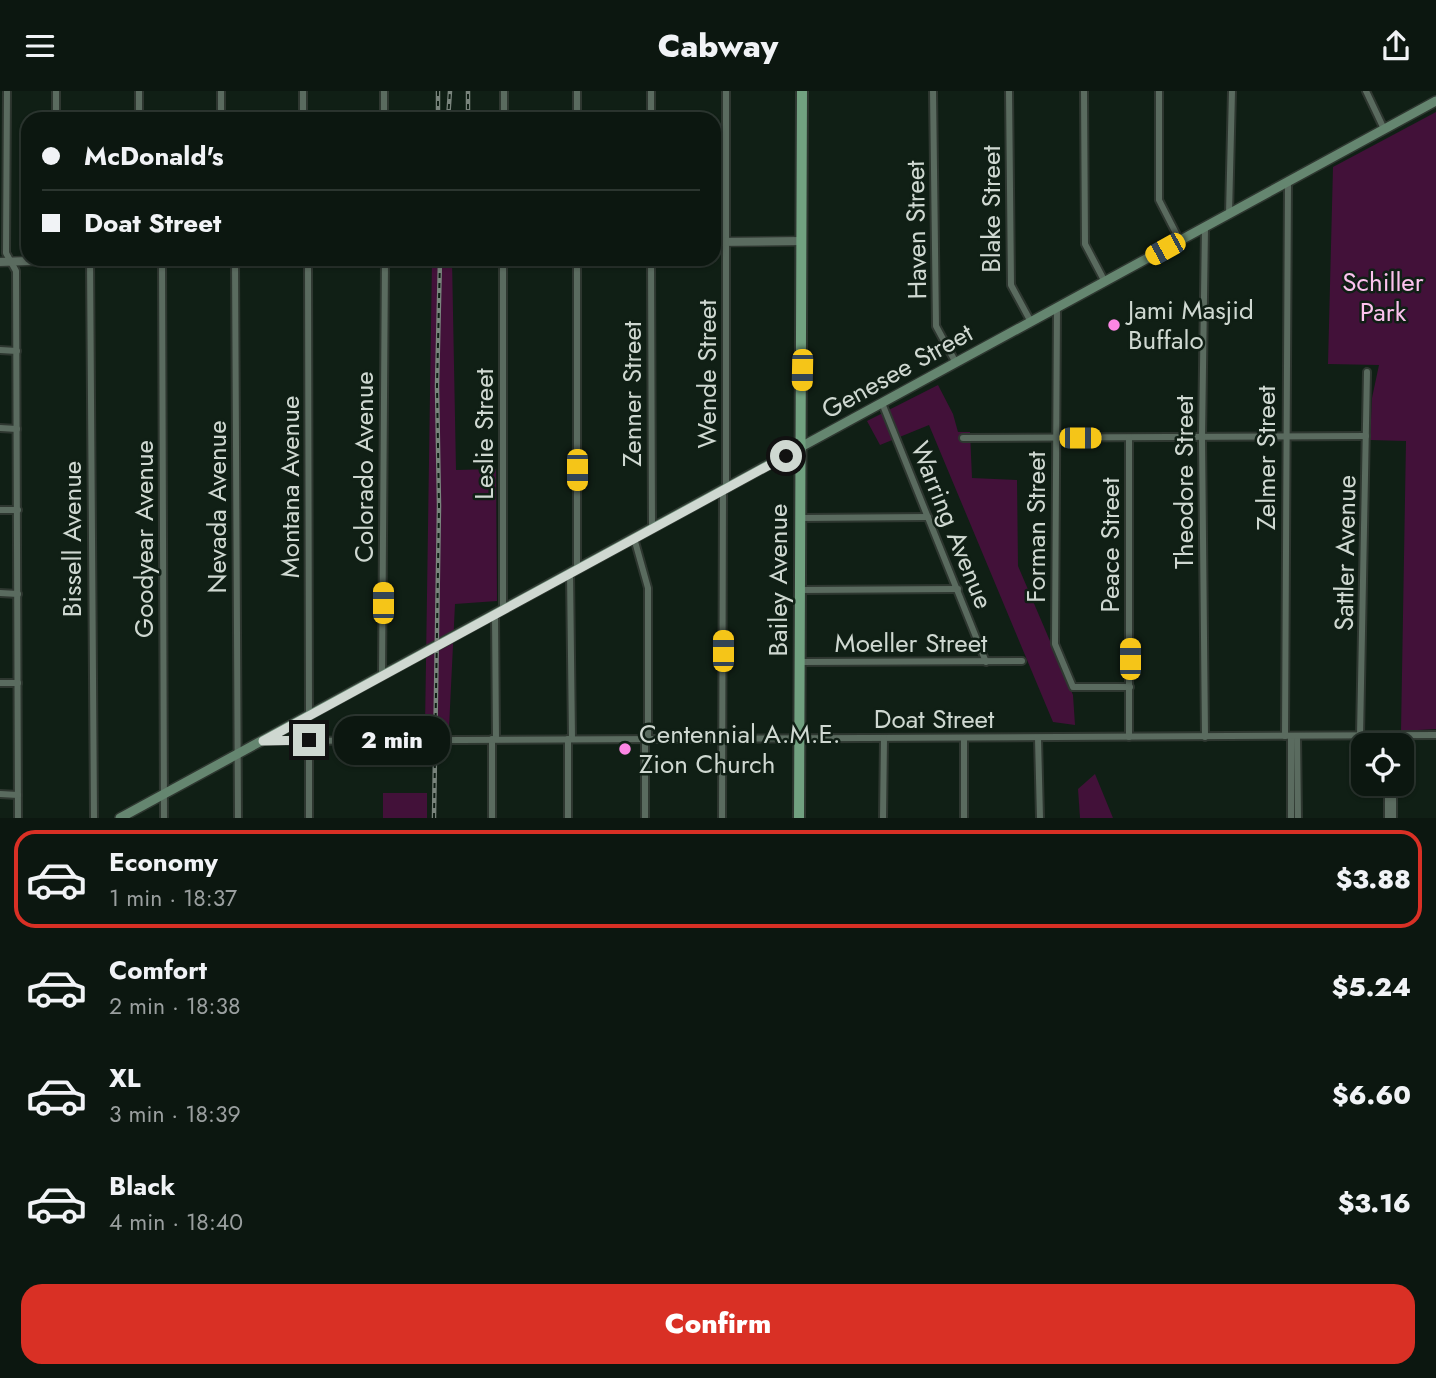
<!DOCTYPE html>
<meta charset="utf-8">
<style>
body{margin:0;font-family:Jost,sans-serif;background:#152019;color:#f1f3f6;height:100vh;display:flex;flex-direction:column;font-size:26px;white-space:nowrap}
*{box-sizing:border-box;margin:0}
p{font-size:23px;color:#9a9f9f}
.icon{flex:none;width:38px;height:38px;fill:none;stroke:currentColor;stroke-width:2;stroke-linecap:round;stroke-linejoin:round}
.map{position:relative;height:727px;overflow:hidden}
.details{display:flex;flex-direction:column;background:#0c1710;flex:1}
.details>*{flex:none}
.banner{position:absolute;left:21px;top:21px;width:700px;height:154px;border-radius:21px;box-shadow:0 2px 5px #0004,0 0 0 2px #2c3630;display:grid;align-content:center;height:154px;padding:0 21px;background:#0c1710}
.tools{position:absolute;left:1351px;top:642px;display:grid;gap:14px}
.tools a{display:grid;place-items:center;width:63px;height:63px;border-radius:14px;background:#0c1710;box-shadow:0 2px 5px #0004,0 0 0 2px #2c3630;font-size:35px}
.end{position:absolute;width:32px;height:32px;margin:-16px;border:9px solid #cfd8d1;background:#111;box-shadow:0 0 0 4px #111}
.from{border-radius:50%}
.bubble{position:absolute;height:49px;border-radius:21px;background:#0c1710;box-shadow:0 2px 5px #0004,0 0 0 2px #2c3630;font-size:23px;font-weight:800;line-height:49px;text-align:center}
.car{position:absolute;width:21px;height:42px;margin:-21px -10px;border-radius:9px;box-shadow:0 0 5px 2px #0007;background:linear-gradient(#f5c518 24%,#345 0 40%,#f5c518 0 76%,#345 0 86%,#f5c518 0)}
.banner b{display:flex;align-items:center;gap:24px;height:66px;font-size:26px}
.banner b+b{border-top:2px solid #2c3630}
.banner i{width:18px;height:18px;background:#f1f3f6}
ul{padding:12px 0 0;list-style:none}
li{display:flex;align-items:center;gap:21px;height:98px;margin:0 14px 10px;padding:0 7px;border:4px solid transparent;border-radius:21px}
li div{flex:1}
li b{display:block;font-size:26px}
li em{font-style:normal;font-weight:800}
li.on{border-color:#d93025}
li>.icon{width:63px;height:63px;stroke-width:1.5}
.button{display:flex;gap:14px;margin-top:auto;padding:14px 21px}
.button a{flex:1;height:80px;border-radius:21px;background:#d93025;color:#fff;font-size:28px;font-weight:800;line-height:80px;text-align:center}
header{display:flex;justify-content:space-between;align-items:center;height:91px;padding:0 21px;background:#0c1710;font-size:32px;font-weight:800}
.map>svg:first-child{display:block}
.green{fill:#421139}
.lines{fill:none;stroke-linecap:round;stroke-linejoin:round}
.minor-casing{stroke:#2e3730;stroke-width:10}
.tertiary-casing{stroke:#2e3730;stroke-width:11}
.secondary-casing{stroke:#2e3730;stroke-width:12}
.primary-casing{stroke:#2e3730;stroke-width:14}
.minor{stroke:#5a6b5f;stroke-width:6}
.tertiary{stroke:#5a6b5f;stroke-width:8}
.secondary{stroke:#658670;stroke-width:9}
.primary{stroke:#71a180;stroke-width:10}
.rail-casing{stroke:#79847c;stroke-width:4.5}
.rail{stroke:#101f15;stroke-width:2;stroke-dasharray:5;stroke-linecap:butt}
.route{stroke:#cfd8d1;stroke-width:9}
.poi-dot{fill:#fc86e4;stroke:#101f15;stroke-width:2.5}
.labels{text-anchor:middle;stroke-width:5;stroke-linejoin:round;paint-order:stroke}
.street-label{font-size:26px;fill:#cfd8d1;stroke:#101f15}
.park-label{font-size:26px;fill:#fcc2ee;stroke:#101f15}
.poi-label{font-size:26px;fill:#cfd8d1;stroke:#101f15;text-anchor:start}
</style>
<header><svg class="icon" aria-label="menu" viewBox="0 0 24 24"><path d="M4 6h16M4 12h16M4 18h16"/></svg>Cabway<svg class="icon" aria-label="share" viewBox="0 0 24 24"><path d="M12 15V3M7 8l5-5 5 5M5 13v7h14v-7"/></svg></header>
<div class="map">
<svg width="1436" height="727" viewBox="0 0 1436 727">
<rect width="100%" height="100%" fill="#101f15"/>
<g class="green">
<polygon points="1436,21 1436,638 1401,640 1406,350 1370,349 1372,307 1379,274 1328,273 1333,76"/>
<polygon points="432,169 452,169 456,379 496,378 497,510 455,513 449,637 425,637"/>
<polygon points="938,294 953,323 958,341 970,341 972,387 1017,389 1018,475 1073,604 1075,634 1053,631 929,334 880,354 867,330"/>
<polygon points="1095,683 1113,727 1080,727 1078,698"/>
<rect x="383" y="702" width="44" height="25"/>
</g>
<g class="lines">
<g class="minor-casing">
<g id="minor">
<polyline points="7,0 6,162 16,180 18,727"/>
<polyline points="384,0 384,28"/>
<polyline points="577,0 577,28"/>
<polyline points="651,0 651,28"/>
<polyline points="933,0 936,235 956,272"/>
<polyline points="1009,0 1011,194 1031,231"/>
<polyline points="1084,0 1085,153 1105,191"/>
<polyline points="1159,0 1159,109 1180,150"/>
<polyline points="1366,0 1384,38"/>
<polyline points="56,28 56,0"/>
<polyline points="139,28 139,0"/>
<polyline points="221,28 221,0"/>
<polyline points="303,28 303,0"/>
<polyline points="504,28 504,0"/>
<polyline points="1229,123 1232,0"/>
<polyline points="90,168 94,727"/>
<polyline points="162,168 164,727"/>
<polyline points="235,168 238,727"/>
<polyline points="308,168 309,625"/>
<polyline points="577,168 577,478"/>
<polyline points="651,168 652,437"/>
<polyline points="1057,216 1055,553 1073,596 1130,596"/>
<polyline points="0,259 17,260"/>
<polyline points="882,312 986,571"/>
<polyline points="0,337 17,338"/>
<polyline points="963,347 1366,345"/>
<polyline points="1129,347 1129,646"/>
<polyline points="726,397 726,0"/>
<polyline points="0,419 18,419"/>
<polyline points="801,427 928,426"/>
<polyline points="634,447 648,497 648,648"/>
<polyline points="570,482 572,648"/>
<polyline points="800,499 958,498"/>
<polyline points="0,502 18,503"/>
<polyline points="503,519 503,168"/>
<polyline points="495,523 496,648"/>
<polyline points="800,571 1022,570"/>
<polyline points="382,585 385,168"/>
<polyline points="0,592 18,592"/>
<polyline points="1285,645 1288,91"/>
<polyline points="1291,645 1291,727"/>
<polyline points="1297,645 1298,727"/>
<polyline points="1360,645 1367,281"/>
<polyline points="1205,646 1202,347 1205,136"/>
<polyline points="964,647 964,727"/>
<polyline points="1038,647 1040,727"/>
<polyline points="492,648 492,727"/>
<polyline points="309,649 309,727"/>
<polyline points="265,650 1436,644"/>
<polyline points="1388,693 1388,727"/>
<polyline points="1393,693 1393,727"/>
<polyline points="0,703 18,704"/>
<polyline points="568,727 568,648"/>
<polyline points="645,727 645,648"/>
<polyline points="722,727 723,399"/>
<polyline points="883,727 884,647"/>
</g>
</g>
<g class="tertiary-casing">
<g id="tertiary">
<polyline points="714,151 802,150"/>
<polyline points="0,171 82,168"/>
</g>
</g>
<g class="secondary-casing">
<polyline id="secondary" points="120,727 1436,10"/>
</g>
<g class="primary-casing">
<polyline id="primary" points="799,727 802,0"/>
</g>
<use href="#minor" class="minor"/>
<use href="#tertiary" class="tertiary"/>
<use href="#secondary" class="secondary"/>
<use href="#primary" class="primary"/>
<g class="rail-casing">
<g id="rail">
<polyline points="438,0 438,28"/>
<polyline points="448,28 450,0"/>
<polyline points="468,28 468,0"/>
<polyline points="434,727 439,415 437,295 440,168"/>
</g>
</g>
<use href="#rail" class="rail"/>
</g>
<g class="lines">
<polyline class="route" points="309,649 263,650 786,365"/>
</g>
<g class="poi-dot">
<circle cx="1114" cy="234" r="7"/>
<circle cx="625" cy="658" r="7"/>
</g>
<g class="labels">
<g class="street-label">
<text transform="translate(991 118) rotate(-90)" y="9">Blake Street</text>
<text transform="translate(916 139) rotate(-91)" y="9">Haven Street</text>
<text transform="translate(897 280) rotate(-29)" y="9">Genesee Street</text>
<text transform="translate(707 283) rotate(-90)" y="9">Wende Street</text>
<text transform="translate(632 303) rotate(-90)" y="9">Zenner Street</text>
<text transform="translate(484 343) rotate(-90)" y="9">Leslie Street</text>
<text transform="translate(1266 367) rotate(-90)" y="9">Zelmer Street</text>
<text transform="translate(364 376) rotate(-90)" y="9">Colorado Avenue</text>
<text transform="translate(1184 391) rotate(-90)" y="9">Theodore Street</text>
<text transform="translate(290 396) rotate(-90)" y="9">Montana Avenue</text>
<text transform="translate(217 416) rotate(-90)" y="9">Nevada Avenue</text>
<text transform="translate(952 434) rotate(68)" y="9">Warring Avenue</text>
<text transform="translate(1036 436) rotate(-90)" y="9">Forman Street</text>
<text transform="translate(72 448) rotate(-90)" y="9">Bissell Avenue</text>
<text transform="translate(144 448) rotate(-90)" y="9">Goodyear Avenue</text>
<text transform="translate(1110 454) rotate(-90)" y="9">Peace Street</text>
<text transform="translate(1345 462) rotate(-89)" y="9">Sattler Avenue</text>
<text transform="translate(778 489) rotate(-90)" y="9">Bailey Avenue</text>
<text x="911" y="561">Moeller Street</text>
<text x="934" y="637">Doat Street</text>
</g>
<g class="park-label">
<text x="1383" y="200">Schiller<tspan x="1383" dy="30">Park</tspan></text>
</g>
<g class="poi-label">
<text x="1128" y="228">Jami Masjid<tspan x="1128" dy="30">Buffalo</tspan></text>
<text x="639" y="652">Centennial A.M.E.<tspan x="639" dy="30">Zion Church</tspan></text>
</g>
</g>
</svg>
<div class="tools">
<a><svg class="icon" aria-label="locate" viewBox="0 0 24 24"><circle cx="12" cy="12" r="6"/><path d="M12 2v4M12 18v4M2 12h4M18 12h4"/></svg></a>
</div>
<i class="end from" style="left:786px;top:365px"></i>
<i class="end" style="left:309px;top:649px"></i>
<div class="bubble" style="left:334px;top:625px;width:116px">2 min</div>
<i class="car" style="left:1165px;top:158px;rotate:241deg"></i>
<i class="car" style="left:802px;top:279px;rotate:181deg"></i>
<i class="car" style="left:1080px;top:347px;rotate:90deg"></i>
<i class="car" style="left:577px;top:379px;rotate:180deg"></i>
<i class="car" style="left:383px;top:512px;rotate:0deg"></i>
<i class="car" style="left:723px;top:560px;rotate:0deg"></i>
<i class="car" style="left:1130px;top:568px;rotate:0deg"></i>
<div class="banner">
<b><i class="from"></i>McDonald's</b>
<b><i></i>Doat Street</b>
</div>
</div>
<section class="details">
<ul>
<li class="on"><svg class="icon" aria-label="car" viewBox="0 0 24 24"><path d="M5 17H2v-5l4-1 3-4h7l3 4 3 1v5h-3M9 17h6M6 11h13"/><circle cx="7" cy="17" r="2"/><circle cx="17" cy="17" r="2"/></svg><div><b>Economy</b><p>1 min · 18:37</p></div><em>$3.88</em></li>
<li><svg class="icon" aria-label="car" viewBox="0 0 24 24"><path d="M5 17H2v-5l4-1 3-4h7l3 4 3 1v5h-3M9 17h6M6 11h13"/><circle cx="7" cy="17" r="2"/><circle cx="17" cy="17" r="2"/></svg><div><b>Comfort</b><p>2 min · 18:38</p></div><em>$5.24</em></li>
<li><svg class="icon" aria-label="car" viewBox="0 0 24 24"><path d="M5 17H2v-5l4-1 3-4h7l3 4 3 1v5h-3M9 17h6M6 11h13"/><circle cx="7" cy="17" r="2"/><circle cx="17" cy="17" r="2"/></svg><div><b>XL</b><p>3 min · 18:39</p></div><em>$6.60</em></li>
<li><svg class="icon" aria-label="car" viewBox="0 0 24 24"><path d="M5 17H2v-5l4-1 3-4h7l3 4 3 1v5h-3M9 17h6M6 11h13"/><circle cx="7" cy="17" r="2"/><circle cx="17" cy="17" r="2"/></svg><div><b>Black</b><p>4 min · 18:40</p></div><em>$3.16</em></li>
</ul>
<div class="button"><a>Confirm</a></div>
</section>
